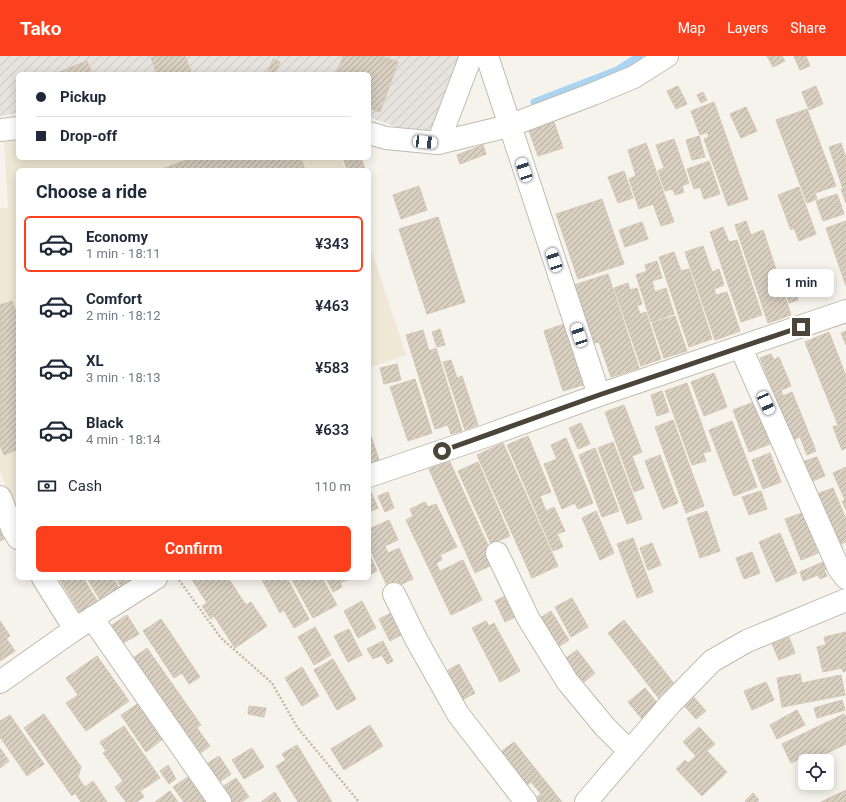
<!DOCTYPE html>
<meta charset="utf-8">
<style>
body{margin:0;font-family:Roboto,sans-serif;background:#f2f2f3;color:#1f2937;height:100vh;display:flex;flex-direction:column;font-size:15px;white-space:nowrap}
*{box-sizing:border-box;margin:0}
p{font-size:13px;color:#747a83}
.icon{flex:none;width:22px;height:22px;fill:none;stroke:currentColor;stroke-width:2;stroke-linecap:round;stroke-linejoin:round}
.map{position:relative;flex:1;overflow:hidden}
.panel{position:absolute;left:16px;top:112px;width:355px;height:412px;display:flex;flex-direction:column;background:#fff;border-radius:6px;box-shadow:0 2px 10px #0003}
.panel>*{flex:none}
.banner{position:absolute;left:16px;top:16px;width:355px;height:88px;border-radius:6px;box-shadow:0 2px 10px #0003;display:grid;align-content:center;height:88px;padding:0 20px;background:#fff}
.tools{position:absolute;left:798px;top:698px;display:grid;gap:8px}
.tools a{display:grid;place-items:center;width:36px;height:36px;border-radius:6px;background:#fff;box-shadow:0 2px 10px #0003;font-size:20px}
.end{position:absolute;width:18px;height:18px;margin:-9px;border:5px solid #4b4439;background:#fff;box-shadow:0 0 0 2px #fff}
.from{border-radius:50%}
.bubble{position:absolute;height:28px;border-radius:6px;background:#fff;box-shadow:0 2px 10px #0003;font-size:13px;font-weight:600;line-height:28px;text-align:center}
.car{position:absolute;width:12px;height:24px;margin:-12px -6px;border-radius:5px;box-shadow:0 0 3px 1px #0007;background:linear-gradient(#fff 24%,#345 0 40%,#fff 0 76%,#345 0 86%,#fff 0)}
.banner b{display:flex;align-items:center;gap:14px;height:38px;font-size:15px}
.banner b+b{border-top:1px solid #e0e1e3}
.banner i{width:10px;height:10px;background:#1f2937}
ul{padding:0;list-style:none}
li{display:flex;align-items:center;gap:12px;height:56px;margin:0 8px 6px;padding:0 12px;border:2px solid transparent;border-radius:6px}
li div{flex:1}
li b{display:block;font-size:15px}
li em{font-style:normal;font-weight:600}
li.selected{border-color:#fc3f1d}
li>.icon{width:36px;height:36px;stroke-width:1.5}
h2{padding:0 20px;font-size:18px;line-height:48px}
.pay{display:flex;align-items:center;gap:10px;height:44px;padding:0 20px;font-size:15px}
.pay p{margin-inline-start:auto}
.primary-button{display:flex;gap:8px;margin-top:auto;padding:8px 20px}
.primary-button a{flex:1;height:46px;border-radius:6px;background:#fc3f1d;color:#fff;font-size:16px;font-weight:600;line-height:46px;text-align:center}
header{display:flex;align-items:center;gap:24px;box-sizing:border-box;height:56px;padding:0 20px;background:#fc3f1d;color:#fff}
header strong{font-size:19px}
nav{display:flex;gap:22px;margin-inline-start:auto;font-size:14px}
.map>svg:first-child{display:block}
.industrial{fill:url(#industrial-furrows)}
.education{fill:#efe8d6}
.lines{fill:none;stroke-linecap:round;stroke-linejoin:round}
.stream{stroke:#a9d4f2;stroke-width:7}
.building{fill:url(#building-hatch);stroke:#d3c7b4}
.street-casing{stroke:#c2bbae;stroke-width:24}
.path{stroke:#c4b79f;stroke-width:2.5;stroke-dasharray:2 2;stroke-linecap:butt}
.street{stroke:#fff;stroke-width:22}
.route{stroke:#4b4439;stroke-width:5}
</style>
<header>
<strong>Tako</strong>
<nav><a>Map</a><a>Layers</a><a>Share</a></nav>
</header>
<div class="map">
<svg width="846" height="746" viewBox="0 0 846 746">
<defs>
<pattern id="industrial-furrows" width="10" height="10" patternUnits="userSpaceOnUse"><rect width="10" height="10" fill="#e6e2dd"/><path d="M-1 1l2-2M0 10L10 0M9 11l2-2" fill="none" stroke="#c7c3be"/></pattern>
<pattern id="building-hatch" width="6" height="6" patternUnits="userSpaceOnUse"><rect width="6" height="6" fill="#d8cfc1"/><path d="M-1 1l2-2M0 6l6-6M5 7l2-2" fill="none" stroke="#b1aa9e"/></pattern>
</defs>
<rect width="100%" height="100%" fill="#f6f3ec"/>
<polygon class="industrial" points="0,0 463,0 432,74 411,76 369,61 369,18 18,18 18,57 0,60"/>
<g class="education">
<polygon points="18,84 18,102 341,102 345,114 18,114 18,461 0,416 0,152 8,152 4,86"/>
<polygon points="369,187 406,299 369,312"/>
</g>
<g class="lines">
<polyline class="stream" points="534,46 617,14 639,0"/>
</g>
<g class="building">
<polygon points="156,0 185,0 191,15 183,18 157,18 151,2"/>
<polygon points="343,0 382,0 398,6 380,56 369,52 369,18 336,18"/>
<polygon points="767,0 782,0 785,5 773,11"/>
<polygon points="794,0 806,0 810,10 800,14"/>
<polygon points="273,3 280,6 275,18 267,18"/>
<polygon points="87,5 92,18 54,18"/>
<polygon points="678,30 687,48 676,53 667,35"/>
<polygon points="816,30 823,48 809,54 802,36"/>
<polygon points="703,36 707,44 701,47 697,39"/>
<polygon points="714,46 748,143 728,150 704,83 709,81 707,76 700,79 691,55"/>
<polygon points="746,51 757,75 741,82 730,58"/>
<polygon points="807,53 836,130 815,137 817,143 807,147 776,64"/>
<polygon points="554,66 563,92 538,100 529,75"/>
<polygon points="699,80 705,101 692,104 686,84"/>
<polygon points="674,83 689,127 682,130 684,136 675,139 673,133 665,135 658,115 664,112 656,89"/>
<polygon points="646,87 674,166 661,170 653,148 639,153 629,123 636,120 628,94"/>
<polygon points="841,87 846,102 846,147 841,133 843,133 829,91"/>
<polygon points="483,89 486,98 460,108 457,99"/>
<polygon points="192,102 301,102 305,114 160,114"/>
<polygon points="343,102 361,102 365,114 347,114"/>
<polygon points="709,105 720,138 704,143 700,131 694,133 687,113"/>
<polygon points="624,115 633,142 618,147 608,121"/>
<polygon points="419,130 427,154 401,163 393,139"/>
<polygon points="799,131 816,178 799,185 794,172 791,174 778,139"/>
<polygon points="837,138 844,158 823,165 816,145"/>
<polygon points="602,143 624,208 578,223 556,158"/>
<polygon points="438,161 465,246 427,258 399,173"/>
<polygon points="746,165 751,179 763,174 791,259 768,267 735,169"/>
<polygon points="846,165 846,230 826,172"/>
<polygon points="642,166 648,183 625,191 619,174"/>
<polygon points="723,171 729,186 737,184 762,259 741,266 710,176"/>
<polygon points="703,190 712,216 719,213 724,229 714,233 716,239 727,236 740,275 715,284 685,196"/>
<polygon points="674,196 681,215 689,213 712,283 689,291 659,201"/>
<polygon points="657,205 662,222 652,225 655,236 666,232 674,258 651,266 636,219 647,215 645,209"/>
<polygon points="608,218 639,312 611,321 599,286 594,287 574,229"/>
<polygon points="792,224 798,244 789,247 783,227"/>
<polygon points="628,227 630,234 637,232 642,248 637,250 640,258 646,256 661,303 641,310 614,232"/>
<polygon points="12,245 18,261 18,393 4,399 0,389 0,249"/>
<polygon points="675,260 687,295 664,302 652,267"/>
<polygon points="564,268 583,329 563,335 544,275"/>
<polygon points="440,273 445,289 437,291 432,276"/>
<polygon points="423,274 429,295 436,292 462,375 451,378 448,369 435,373 406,279"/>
<polygon points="846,275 846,289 841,277"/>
<polygon points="829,276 846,320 846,392 842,394 833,371 838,369 805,286"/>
<polygon points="771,298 774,304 779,301 791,330 781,334 783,340 792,336 816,395 807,399 800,381 793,384 760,302"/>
<polygon points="451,304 457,322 462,320 478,369 465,374 443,306"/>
<polygon points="397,308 401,324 384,328 380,312"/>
<polygon points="714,317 727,351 704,360 691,326"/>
<polygon points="415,323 432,377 408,385 390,331"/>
<polygon points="687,327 711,395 703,397 706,405 692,409 665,335"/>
<polygon points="662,335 669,356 657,360 651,339"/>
<polygon points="754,346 770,388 749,396 733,354"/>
<polygon points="624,349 642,396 632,400 644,432 634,436 605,356"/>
<polygon points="673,364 704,450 686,457 655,371"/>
<polygon points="732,365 757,431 734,440 709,374"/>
<polygon points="581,367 590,388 578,393 569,372"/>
<polygon points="369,374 379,404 369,407"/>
<polygon points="528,380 551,436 540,440 546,455 554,451 565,475 557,478 563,491 553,495 507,389"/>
<polygon points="566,382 593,447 578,453 575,447 562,453 544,408 557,403 551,389"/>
<polygon points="613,386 642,463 627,468 598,392"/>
<polygon points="503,387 558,510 532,522 477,399"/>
<polygon points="595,392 619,455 602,461 579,399"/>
<polygon points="770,397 781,426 763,433 752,404"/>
<polygon points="660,399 678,447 663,453 645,405"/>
<polygon points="817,401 825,420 810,426 802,406"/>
<polygon points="449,404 496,507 475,517 429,413"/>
<polygon points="478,406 510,480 491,488 458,415"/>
<polygon points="846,411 846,454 842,445 845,444 833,417"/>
<polygon points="833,432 846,463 846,486 838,489 817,438"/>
<polygon points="761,435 767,453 749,459 742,441"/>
<polygon points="371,436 378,452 369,456 369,437"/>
<polygon points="388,436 394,452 385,456 378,440"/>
<polygon points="425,446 428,451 436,448 457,491 440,499 442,504 436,507 440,515 463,504 482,544 451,559 406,464 413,460 410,453"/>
<polygon points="596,455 614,497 600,504 582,462"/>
<polygon points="707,455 720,495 700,502 687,462"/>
<polygon points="802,457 818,497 801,504 785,463"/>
<polygon points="389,464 398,484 385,490 388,497 399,492 413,523 389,534 369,491 369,473"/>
<polygon points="0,471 9,480 0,485"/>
<polygon points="780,477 797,517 776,526 759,486"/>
<polygon points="633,482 653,536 637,542 617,488"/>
<polygon points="652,487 661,509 648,514 640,492"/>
<polygon points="752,496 760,517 744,523 736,502"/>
<polygon points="369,497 377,515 369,519"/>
<polygon points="825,505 828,512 824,514 827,520 820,523 818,519 803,525 800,516"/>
<polygon points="59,522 83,522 98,546 80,557"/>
<polygon points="87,522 113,522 119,532 100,544"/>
<polygon points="116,522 137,522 121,531"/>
<polygon points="191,522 228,522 246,549 251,546 267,570 235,592 214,560 211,563 202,550 207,547"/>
<polygon points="261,522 287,522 309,563 294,572 284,554 280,557"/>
<polygon points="291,522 322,522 337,549 313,562"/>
<polygon points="326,522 348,522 349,523 340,527 342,531 333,536"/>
<polygon points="510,538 521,558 505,566 495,545"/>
<polygon points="572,542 588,571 571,581 555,551"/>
<polygon points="362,545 376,572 358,582 344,555"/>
<polygon points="397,554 408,575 390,585 379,563"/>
<polygon points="551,555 569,584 555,593 537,564"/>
<polygon points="127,559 139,578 120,589 109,571"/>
<polygon points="161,563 200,621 189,628 182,617 174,622 143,575"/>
<polygon points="624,564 676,630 660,644 608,577"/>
<polygon points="0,565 10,580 6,582 15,595 0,605"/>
<polygon points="486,565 489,570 494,567 520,615 500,626 472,572"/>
<polygon points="315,571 331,599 314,609 298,581"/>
<polygon points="349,573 362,599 348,606 334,580"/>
<polygon points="846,576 846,615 843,616 842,612 823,616 817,591 826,589 824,581"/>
<polygon points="789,581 795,597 779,604 772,588"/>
<polygon points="383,585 393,605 387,608 382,599 373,603 367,593"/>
<polygon points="147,592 201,669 197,672 210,690 199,698 132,603"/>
<polygon points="577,594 595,617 579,630 561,606"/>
<polygon points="97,600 129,645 86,675 66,647 78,639 66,622"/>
<polygon points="333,603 356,643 337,654 314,614"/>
<polygon points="459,608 475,637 459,646 443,617"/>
<polygon points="302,611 319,640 302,650 285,622"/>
<polygon points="800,618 802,627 841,619 845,639 782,651 777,622"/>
<polygon points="766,626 774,644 752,654 744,635"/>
<polygon points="645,632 659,649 642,663 628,646"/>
<polygon points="690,637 706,655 696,663 680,645"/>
<polygon points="842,644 845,654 817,662 814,652"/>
<polygon points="139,647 163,683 146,696 121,659"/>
<polygon points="249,650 266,652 264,661 248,658"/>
<polygon points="797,654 805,669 777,683 770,669"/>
<polygon points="44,658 81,711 78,721 85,731 93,725 107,746 81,746 75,737 72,740 24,672"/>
<polygon points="844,658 846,662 846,688 811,705 808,705 805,700 791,707 782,688"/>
<polygon points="10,659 44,708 27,720 0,681 0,665"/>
<polygon points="370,669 383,690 344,714 331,693"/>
<polygon points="124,670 160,722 140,735 144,741 136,746 126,746 115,731 123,725 103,697 106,695 100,686"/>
<polygon points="699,671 715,688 707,695 727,716 702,740 676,713 685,704 688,707 696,700 683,686"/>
<polygon points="514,686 562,746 533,746 532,745 541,738 531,726 525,731 498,698"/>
<polygon points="297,689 332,746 298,746 276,710 286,704 282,698"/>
<polygon points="0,692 9,705 0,712"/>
<polygon points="252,692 264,711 244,723 232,704"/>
<polygon points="219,700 231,718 218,727 205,709"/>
<polygon points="168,709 176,723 169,728 160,715"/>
<polygon points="194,717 211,746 184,746 173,731"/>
<polygon points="236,722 249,741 241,746 232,746 222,731"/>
<polygon points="846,734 846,746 821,746"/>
<polygon points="170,735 178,746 155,746"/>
<polygon points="275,736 281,746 261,746"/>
<polygon points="753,737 759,744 757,746 747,746 745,745"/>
</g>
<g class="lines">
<g class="street-casing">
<g id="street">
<polyline points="487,0 599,339"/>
<polyline points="0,74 18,72"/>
<polyline points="369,77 386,82 438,87 509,70 593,38 634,21 667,0"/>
<polyline points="438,87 471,0"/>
<polyline points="741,292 839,513 846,522"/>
<polyline points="369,420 486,380 599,339 846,255"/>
<polyline points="0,441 13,474 18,482"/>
<polyline points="497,497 528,562 567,625 605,671 629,695"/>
<polyline points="43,522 75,573"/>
<polyline points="394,538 416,583 458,658 526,746"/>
<polyline points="92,562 220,746"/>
<polyline points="0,626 75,573 156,522"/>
<polyline points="586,746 670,648 712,605 747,585 846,544"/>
</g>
</g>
<polyline class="path" points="179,524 221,582 272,627 297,671 359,746"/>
<use href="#street" class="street"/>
</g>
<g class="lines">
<polyline class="route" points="442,395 599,339 801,271"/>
</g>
</svg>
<div class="tools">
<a><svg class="icon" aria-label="locate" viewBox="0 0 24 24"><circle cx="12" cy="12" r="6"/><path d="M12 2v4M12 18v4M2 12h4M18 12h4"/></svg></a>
</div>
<i class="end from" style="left:442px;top:395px"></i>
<i class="end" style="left:801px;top:271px"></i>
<div class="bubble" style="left:768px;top:213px;width:66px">1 min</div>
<i class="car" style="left:425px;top:86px;rotate:96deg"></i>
<i class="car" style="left:524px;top:114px;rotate:342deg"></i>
<i class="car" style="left:554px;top:204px;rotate:342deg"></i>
<i class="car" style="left:579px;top:279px;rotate:342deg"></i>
<i class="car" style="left:766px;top:347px;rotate:156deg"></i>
<div class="banner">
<b><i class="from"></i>Pickup</b>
<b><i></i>Drop-off</b>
</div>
<section class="panel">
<h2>Choose a ride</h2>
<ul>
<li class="selected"><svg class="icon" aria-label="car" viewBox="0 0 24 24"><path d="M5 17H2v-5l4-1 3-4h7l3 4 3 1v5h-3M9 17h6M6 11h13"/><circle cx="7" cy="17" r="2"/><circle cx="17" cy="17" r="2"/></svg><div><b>Economy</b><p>1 min · 18:11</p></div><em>¥343</em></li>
<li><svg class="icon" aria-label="car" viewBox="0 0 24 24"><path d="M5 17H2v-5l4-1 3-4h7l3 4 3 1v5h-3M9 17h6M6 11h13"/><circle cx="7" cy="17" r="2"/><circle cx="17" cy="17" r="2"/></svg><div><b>Comfort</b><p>2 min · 18:12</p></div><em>¥463</em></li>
<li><svg class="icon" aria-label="car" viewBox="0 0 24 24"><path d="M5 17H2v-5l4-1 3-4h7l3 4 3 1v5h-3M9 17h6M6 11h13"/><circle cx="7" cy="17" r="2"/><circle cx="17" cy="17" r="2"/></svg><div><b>XL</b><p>3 min · 18:13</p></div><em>¥583</em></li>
<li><svg class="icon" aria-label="car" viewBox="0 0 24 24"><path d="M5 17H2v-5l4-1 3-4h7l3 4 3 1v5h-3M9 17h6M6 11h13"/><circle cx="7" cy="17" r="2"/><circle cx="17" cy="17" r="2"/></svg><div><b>Black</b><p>4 min · 18:14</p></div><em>¥633</em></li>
</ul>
<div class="pay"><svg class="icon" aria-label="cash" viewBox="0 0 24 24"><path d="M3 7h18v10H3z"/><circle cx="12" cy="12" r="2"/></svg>Cash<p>110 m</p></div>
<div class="primary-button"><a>Confirm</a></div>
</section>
</div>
